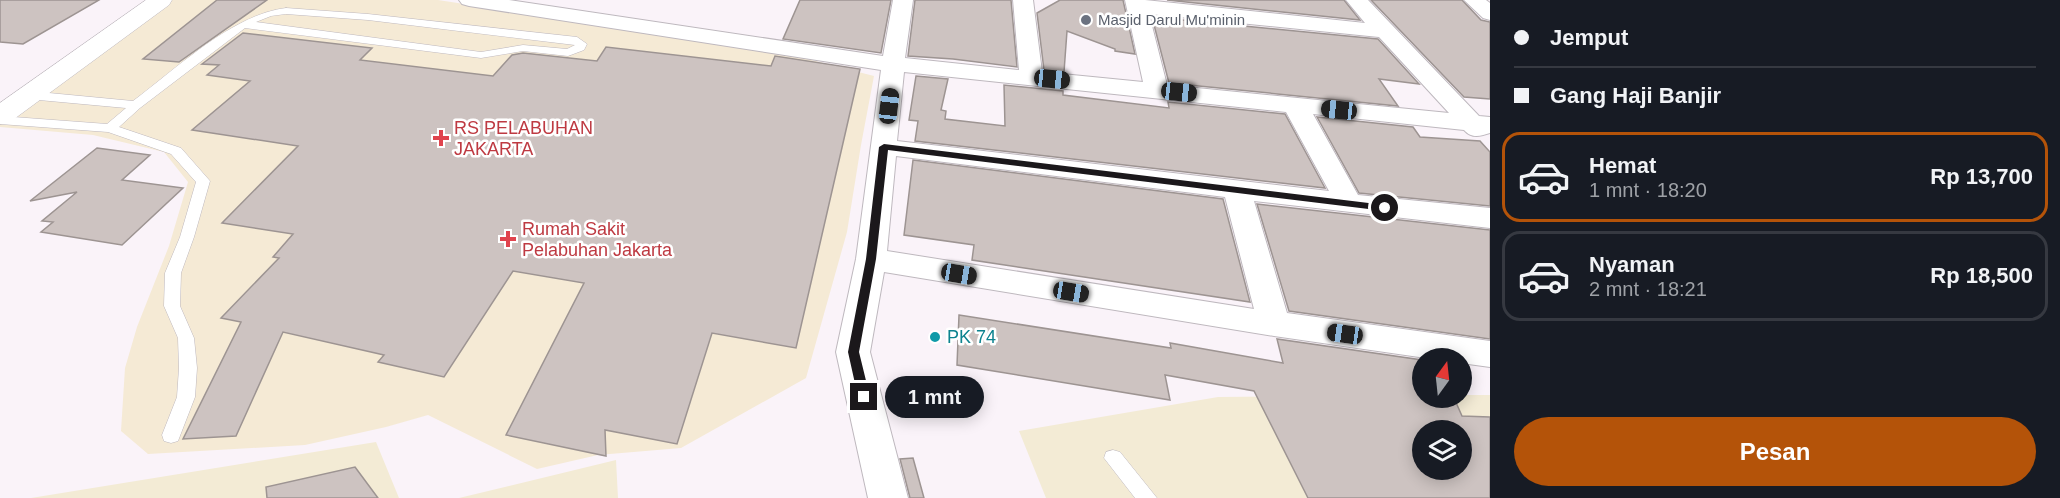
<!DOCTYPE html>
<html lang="id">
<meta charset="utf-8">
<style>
body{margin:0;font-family:Arial,sans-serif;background:#20242c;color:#f1f3f6;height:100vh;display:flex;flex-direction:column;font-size:22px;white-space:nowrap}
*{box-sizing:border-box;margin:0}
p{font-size:20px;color:#9ea1a6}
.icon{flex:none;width:33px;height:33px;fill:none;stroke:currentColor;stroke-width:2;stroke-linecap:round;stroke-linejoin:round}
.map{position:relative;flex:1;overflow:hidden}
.side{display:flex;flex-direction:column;background:#171b24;width:570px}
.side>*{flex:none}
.hud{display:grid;align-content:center;height:132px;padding:0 24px;background:#171b24}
.needle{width:39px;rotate:15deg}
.controls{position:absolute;left:1412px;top:348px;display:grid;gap:12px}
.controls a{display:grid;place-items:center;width:60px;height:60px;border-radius:50%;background:#171b24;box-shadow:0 3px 15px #0003;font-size:30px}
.end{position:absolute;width:27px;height:27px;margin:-14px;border:8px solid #1b181b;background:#fff;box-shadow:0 0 0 3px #fff}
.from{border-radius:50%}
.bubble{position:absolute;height:42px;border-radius:21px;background:#171b24;box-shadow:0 3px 15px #0003;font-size:20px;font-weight:700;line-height:42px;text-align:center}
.car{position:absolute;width:18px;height:36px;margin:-18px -9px;border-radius:8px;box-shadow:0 0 4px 2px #0007;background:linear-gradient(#222 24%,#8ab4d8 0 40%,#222 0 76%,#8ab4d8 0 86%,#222 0)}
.hud b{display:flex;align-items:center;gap:21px;height:57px;font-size:22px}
.hud b+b{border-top:2px solid #363941}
.hud i{width:15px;height:15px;background:#f1f3f6}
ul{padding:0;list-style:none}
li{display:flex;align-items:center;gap:18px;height:90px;margin:0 12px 9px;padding:0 12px;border:3px solid #363941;border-radius:18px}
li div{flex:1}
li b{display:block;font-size:22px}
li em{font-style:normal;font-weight:700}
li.on{border-color:#b45309}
li>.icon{width:54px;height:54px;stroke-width:1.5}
.button{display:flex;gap:12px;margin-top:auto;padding:12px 24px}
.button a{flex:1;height:69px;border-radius:36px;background:#b45309;color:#fff;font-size:24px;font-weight:700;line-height:69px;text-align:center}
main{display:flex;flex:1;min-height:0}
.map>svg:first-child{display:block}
.industrial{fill:#f3ebd5;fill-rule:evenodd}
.medical{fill:#f5ead5}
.building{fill:#cdc3c1;stroke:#9d9492;stroke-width:1.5;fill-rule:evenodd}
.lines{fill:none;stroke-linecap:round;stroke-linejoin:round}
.service-casing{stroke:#beb8be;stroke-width:1}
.minor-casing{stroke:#beb8be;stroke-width:2}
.tertiary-casing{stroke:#beb8be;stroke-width:1}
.service{fill:#fff;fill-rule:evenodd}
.minor{fill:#fff;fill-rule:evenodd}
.tertiary{fill:#fff;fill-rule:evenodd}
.route{fill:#1b181b}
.worship-dot{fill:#6b7280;stroke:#fff;stroke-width:2}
.health-dot{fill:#e0444e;stroke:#fff;stroke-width:2}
.culture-dot{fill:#0f9aa8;stroke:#fff;stroke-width:2}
.labels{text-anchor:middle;stroke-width:5;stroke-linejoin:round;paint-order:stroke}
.far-worship-label{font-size:15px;fill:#5b616d;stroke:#fff;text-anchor:start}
.health-label{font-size:18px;fill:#be3a42;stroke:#fff;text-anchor:start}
.culture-label{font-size:18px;fill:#0d838f;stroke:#fff;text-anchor:start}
</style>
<main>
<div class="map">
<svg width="1490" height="498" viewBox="0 0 1490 498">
<rect width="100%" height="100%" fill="#faf3f9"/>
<g class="industrial">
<path d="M1422 395V398H1461V395H1490V498H1046L1019 431 1218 397ZM1422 430H1461V470H1422Z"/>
<polygon points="376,442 399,498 31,498"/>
<polygon points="616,460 618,498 459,498"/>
</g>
<polygon class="medical" points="169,0 438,0 788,54 874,76 861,145 847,232 806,378 681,448 598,455 537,469 428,415 386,427 305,445 148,454 121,431 125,368 137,327 169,246 188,182 164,152 93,135 0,127 0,119"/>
<g class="building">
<polygon points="0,0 99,0 23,44 0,42"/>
<polygon points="217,0 267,0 179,62 143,59"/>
<polygon points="800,0 891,0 881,53 783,39"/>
<polygon points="915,0 1011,0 1017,67 953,59 908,56"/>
<polygon points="1060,0 1123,0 1135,54 1115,51 1115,49 1067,31 1064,72 1044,70 1037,13"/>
<polygon points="1167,0 1344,0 1360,20"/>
<polygon points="1371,0 1462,0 1481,20 1490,22 1490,99 1464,97"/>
<polygon points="1152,17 1378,39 1419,84 1379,79 1398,106 1169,83"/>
<polygon points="243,33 372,48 360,60 493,76 512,55 523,53 597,61 606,47 771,66 775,56 860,69 796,348 712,333 677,444 605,430 606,456 506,435 584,283 513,271 444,377 378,362 384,355 283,332 236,436 183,439 241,322 221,318 279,258 273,257 293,234 222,223 298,146 192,130 250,81 207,75 219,65 202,64"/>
<polygon points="916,76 948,79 941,110 946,111 945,119 1005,126 1004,85 1063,91 1063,95 1169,108 1168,102 1285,114 1325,188 915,141 918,121 909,120"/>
<polygon points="1317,117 1413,127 1420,137 1480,141 1490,152 1490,206 1359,193"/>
<polygon points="97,148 150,155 122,180 183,188 122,245 41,232 53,222 42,221 77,192 30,201"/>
<polygon points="913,160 1223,199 1250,302 972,260 974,245 904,235"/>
<polygon points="1257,204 1490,230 1490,339 1289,311"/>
<path d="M959 315 1171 348 1170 343 1283 363 1277 339 1422 360V398H1454L1462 416 1490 417V498H1308L1254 391 1165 375 1170 400 957 365ZM1422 430H1461V470H1422Z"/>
<polygon points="913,458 924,498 910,498 900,459"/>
<polygon points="355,467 378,498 267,498 266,487"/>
</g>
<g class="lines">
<g class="service-casing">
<g id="service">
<path d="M286 8 368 14 577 37 587 44 584 50 568 56 523 51 481 58 245 28 140 108 119 127 181 148 210 181 194 237 181 273 180 306 194 338 197 368 195 397 178 441 171 443 164 441 162 435 177 397 179 368 178 338 164 306 165 273 180 237 196 182 171 154 108 132 0 124V116L107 124 126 108 28 99 22 95 28 91 133 101C176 69 233 14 286 8ZM286 14 368 20 575 45 567 49 523 45 481 52 256 22 271 16Z"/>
<polygon points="1113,450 1120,452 1157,498 1135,498 1104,458 1106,452"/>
</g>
</g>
<g class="minor-casing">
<g id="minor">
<path d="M459 0H509L883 56 893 0H913L905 58 1019 70 1013 0H1033L1042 72 1143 82 1125 0H1145L1365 23 1346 0H1368L1479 116 1490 117V133C1481 136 1472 139 1464 130L1313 114 1358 195 1490 208V228L1254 201 1287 313 1490 341V367L1461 363V358H1426L1274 336 884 272 870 352 908 498H868L836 352 856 259 881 70 469 6 462 4ZM1149 14 1379 37 1449 113 1167 85ZM904 72 1286 112 1329 191 897 141ZM896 156 1225 197 1254 309 887 251Z"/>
<polygon points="1464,0 1486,0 1490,3 1490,20 1483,18"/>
</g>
</g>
<g class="tertiary-casing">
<polygon id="tertiary" points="146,0 172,0 169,5 10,122 0,124 0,103"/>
</g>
<use href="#service" class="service"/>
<use href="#minor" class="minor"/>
<use href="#tertiary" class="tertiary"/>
</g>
<polygon class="route" points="884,144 1385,205 1390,208 1385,211 888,150 876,259 859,352 870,397 864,402 858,397 848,352 866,259 879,147"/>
<circle class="worship-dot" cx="1086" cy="20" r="6"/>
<g class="health-dot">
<path d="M438 129h6v6h6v6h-6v6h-6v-6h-6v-6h6z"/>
<path d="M505 230h6v6h6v6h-6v6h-6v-6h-6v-6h6z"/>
</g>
<circle class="culture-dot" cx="935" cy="337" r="6"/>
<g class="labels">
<g class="far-worship-label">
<text x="1098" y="25">Masjid Darul Mu'minin</text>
</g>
<g class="health-label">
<text x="454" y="134">RS PELABUHAN<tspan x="454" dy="21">JAKARTA</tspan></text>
<text x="522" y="235">Rumah Sakit<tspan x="522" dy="21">Pelabuhan Jakarta</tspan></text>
</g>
<g class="culture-label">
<text x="947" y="343">PK 74</text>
</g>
</g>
</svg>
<div class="controls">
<a><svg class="needle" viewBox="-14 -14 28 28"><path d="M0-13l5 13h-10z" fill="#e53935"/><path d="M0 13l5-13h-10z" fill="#9ea1a6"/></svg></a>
<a><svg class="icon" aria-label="layers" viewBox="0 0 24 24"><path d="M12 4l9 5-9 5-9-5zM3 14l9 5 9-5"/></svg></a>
</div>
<i class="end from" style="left:1385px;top:208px"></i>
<i class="end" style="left:864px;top:397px"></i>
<div class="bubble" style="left:885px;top:376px;width:99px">1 mnt</div>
<i class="car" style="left:1052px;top:79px;rotate:96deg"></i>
<i class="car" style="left:1179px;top:92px;rotate:96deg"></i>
<i class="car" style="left:889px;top:106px;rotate:7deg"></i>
<i class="car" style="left:1339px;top:110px;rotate:276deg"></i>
<i class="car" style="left:959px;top:274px;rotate:100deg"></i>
<i class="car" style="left:1071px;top:292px;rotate:99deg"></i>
<i class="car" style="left:1345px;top:334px;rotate:278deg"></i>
</div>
<section class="side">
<div class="hud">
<b><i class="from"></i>Jemput</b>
<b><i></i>Gang Haji Banjir</b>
</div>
<ul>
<li class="on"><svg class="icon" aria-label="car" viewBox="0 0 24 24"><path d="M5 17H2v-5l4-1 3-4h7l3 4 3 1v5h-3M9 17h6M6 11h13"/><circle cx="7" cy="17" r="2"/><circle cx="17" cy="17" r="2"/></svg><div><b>Hemat</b><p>1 mnt · 18:20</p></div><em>Rp 13,700</em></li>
<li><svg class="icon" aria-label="car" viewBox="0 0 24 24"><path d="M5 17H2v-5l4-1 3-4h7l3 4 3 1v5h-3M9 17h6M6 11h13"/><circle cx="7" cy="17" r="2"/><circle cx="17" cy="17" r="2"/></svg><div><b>Nyaman</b><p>2 mnt · 18:21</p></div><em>Rp 18,500</em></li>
</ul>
<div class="button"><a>Pesan</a></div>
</section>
</main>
